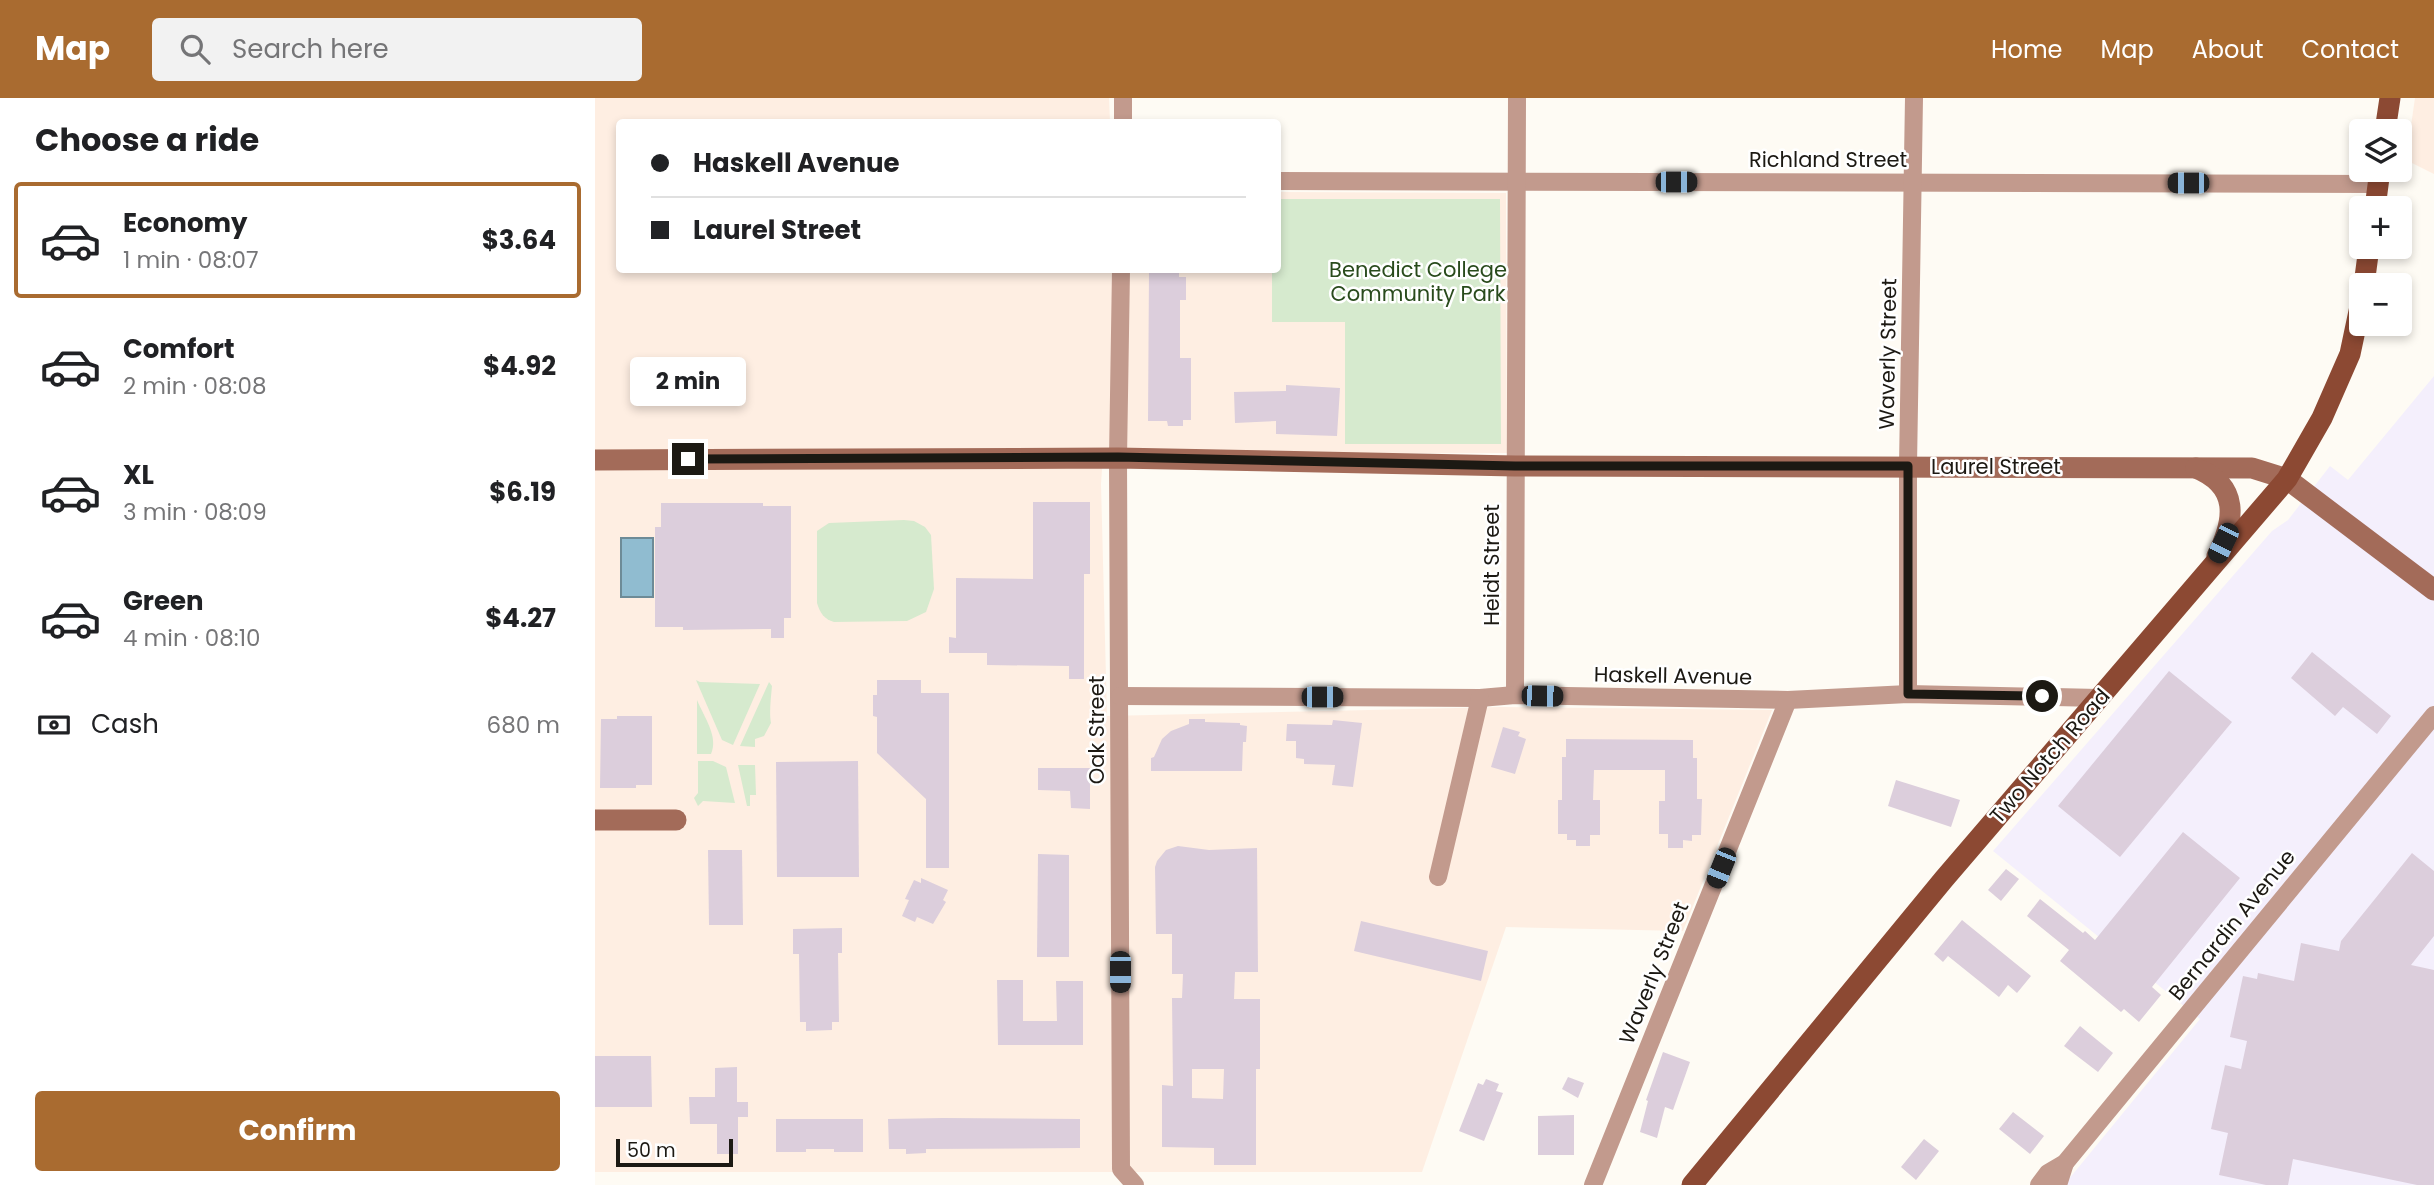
<!DOCTYPE html>
<meta charset="utf-8">
<style>
body{margin:0;font-family:Poppins,sans-serif;background:#f2f2f2;color:#202124;height:100vh;display:flex;flex-direction:column;font-size:26px;white-space:nowrap}
*{box-sizing:border-box;margin:0}
p{font-size:23px;color:#757577}
.icon{flex:none;width:38px;height:38px;fill:none;stroke:currentColor;stroke-width:2;stroke-linecap:round;stroke-linejoin:round}
.map{position:relative;flex:1;overflow:hidden}
.sheet{display:flex;flex-direction:column;background:#fff;width:595px}
.sheet>*{flex:none}
.banner{position:absolute;left:21px;top:21px;width:665px;height:154px;border-radius:7px;box-shadow:0 4px 10px #0003;display:grid;align-content:center;height:154px;padding:0 35px;background:#fff}
.tools{position:absolute;left:1754px;top:21px;display:grid;gap:14px}
.tools a{display:grid;place-items:center;width:63px;height:63px;border-radius:7px;background:#fff;box-shadow:0 4px 10px #0003;font-size:35px}
.scale{position:absolute;left:21px;bottom:18px;width:117px;box-sizing:border-box;padding-left:7px;border:4px solid #1c1913;border-top:0;font-size:19px;line-height:24px;white-space:nowrap;color:#1c1913;-webkit-text-stroke:5px #fff;paint-order:stroke}
.end{position:absolute;width:32px;height:32px;margin:-16px;border:9px solid #1c1913;background:#fff;box-shadow:0 0 0 4px #fff}
.from{border-radius:50%}
.bubble{position:absolute;height:49px;border-radius:7px;background:#fff;box-shadow:0 4px 10px #0003;font-size:23px;font-weight:700;line-height:49px;text-align:center}
.car{position:absolute;width:21px;height:42px;margin:-21px -10px;border-radius:9px;box-shadow:0 0 5px 2px #0007;background:linear-gradient(#222 24%,#8ab4d8 0 40%,#222 0 76%,#8ab4d8 0 86%,#222 0)}
.banner b{display:flex;align-items:center;gap:24px;height:66px;font-size:26px}
.banner b+b{border-top:2px solid #e0e0e0}
.banner i{width:18px;height:18px;background:#202124}
ul{padding:0;list-style:none}
li{display:flex;align-items:center;gap:21px;height:116px;margin:0 14px 10px;padding:0 21px;border:4px solid transparent;border-radius:7px}
li div{flex:1}
li b{display:block;font-size:26px}
li em{font-style:normal;font-weight:700}
li.selected{border-color:#a96b30}
li>.icon{width:63px;height:63px;stroke-width:1.5}
h2{padding:0 35px;font-size:32px;line-height:84px}
.pay{display:flex;align-items:center;gap:18px;height:77px;padding:0 35px;font-size:26px}
.pay p{margin-inline-start:auto}
.primary-button{display:flex;gap:14px;margin-top:auto;padding:14px 35px}
.primary-button a{flex:1;height:80px;border-radius:7px;background:#a96b30;color:#fff;font-size:28px;font-weight:700;line-height:80px;text-align:center}
header{display:flex;align-items:center;gap:42px;box-sizing:border-box;height:98px;padding:0 35px;background:#a96b30;color:#fff}
header strong{font-size:33px}
nav{display:flex;gap:38px;margin-inline-start:auto;font-size:24px}
.search{width:490px;height:63px;background:#f2f2f2;display:flex;align-items:center;gap:18px;box-sizing:border-box;padding:0 24px;border-radius:7px;color:#757577;font-size:26px}
main{display:flex;flex:1;min-height:0}
.map>svg:first-child{display:block}
.education{fill:#feeee2}
.medical{fill:#f4effc}
.green{fill:#d6eace}
.water{fill:#90bcd0;stroke:#6d8b97;stroke-width:2}
.building{fill:#dccedc;fill-rule:evenodd}
.lines{fill:none;stroke-linecap:round;stroke-linejoin:round}
.street{stroke:#c29a8d;stroke-width:18}
.secondary{stroke:#a36b59;stroke-width:21}
.primary{stroke:#8c4933;stroke-width:21}
.route{stroke:#1c1913;stroke-width:9}
.labels{text-anchor:middle;stroke-width:5;stroke-linejoin:round;paint-order:stroke}
.street-label{font-size:21px;fill:#1c1913;stroke:#fff}
.park-label{font-size:21px;fill:#294b1c;stroke:#fff}
</style>
<header>
<strong>Map</strong>
<div class="search"><svg class="icon" aria-label="search" viewBox="0 0 24 24"><circle cx="10" cy="10" r="6"/><path d="M15 15l6 6"/></svg>Search here</div>
<nav><a>Home</a><a>Map</a><a>About</a><a>Contact</a></nav>
</header>
<main>
<section class="sheet">
<h2>Choose a ride</h2>
<ul>
<li class="selected"><svg class="icon" aria-label="car" viewBox="0 0 24 24"><path d="M5 17H2v-5l4-1 3-4h7l3 4 3 1v5h-3M9 17h6M6 11h13"/><circle cx="7" cy="17" r="2"/><circle cx="17" cy="17" r="2"/></svg><div><b>Economy</b><p>1 min · 08:07</p></div><em>$3.64</em></li>
<li><svg class="icon" aria-label="car" viewBox="0 0 24 24"><path d="M5 17H2v-5l4-1 3-4h7l3 4 3 1v5h-3M9 17h6M6 11h13"/><circle cx="7" cy="17" r="2"/><circle cx="17" cy="17" r="2"/></svg><div><b>Comfort</b><p>2 min · 08:08</p></div><em>$4.92</em></li>
<li><svg class="icon" aria-label="car" viewBox="0 0 24 24"><path d="M5 17H2v-5l4-1 3-4h7l3 4 3 1v5h-3M9 17h6M6 11h13"/><circle cx="7" cy="17" r="2"/><circle cx="17" cy="17" r="2"/></svg><div><b>XL</b><p>3 min · 08:09</p></div><em>$6.19</em></li>
<li><svg class="icon" aria-label="car" viewBox="0 0 24 24"><path d="M5 17H2v-5l4-1 3-4h7l3 4 3 1v5h-3M9 17h6M6 11h13"/><circle cx="7" cy="17" r="2"/><circle cx="17" cy="17" r="2"/></svg><div><b>Green</b><p>4 min · 08:10</p></div><em>$4.27</em></li>
</ul>
<div class="pay"><svg class="icon" aria-label="cash" viewBox="0 0 24 24"><path d="M3 7h18v10H3z"/><circle cx="12" cy="12" r="2"/></svg>Cash<p>680 m</p></div>
<div class="primary-button"><a>Confirm</a></div>
</section>
<div class="map">
<svg width="1839" height="1087" viewBox="0 0 1839 1087">
<rect width="100%" height="100%" fill="#fefbf4"/>
<g class="education">
<polygon points="0,0 514,0 515,24 24,24 24,172 682,172 683,94 911,95 912,355 508,356 506,386 512,618 906,609 1177,612 1088,833 911,829 827,1074 0,1074"/>
<polygon points="1820,0 1839,0 1839,76 1811,62"/>
</g>
<polygon class="medical" points="1839,278 1839,1087 1469,1087 1605,921 1398,753 1677,433 1693,422 1735,368 1753,382"/>
<g class="green">
<polygon points="683,101 905,101 906,346 750,346 750,224 677,224 677,172 682,172"/>
<path d="M309 422 319 423 330 429 336 437 339 491 331 514 312 523 239 524C229 521 225 515 222 505V433L234 425Z"/>
<polygon points="101,582 105,584 165,586 138,647 127,642"/>
<path d="M174 584 177 588C176 599 174 615 176 625L169 638 160 641V649L145 648Z"/>
<path d="M102 602C109 619 124 639 116 656H102Z"/>
<polygon points="103,663 118,663 131,669 140,705 108,703 103,708 99,700 103,695"/>
<polygon points="143,667 160,667 161,697 155,697 155,708 152,708"/>
</g>
<rect class="water" x="26" y="440" width="32" height="59"/>
<g class="building">
<polygon points="554,172 584,172 584,179 591,179 591,202 585,202 585,260 596,260 596,322 588,322 588,328 573,328 572,323 553,323"/>
<polygon points="691,287 745,290 742,338 681,336 681,323 640,325 639,294 691,293"/>
<polygon points="438,404 495,404 495,476 489,476 489,581 474,581 474,568 392,567 392,555 354,555 354,539 361,540 361,480 438,481"/>
<polygon points="66,405 168,405 168,408 196,408 196,520 189,520 189,540 176,540 176,531 88,532 88,529 60,529 60,429 66,429"/>
<polygon points="1717,554 1796,618 1782,636 1748,609 1740,618 1696,580"/>
<polygon points="1574,573 1637,624 1525,759 1463,708"/>
<polygon points="282,582 326,582 326,595 354,595 354,770 331,770 331,701 282,655 282,619 278,618 278,597 282,597"/>
<polygon points="22,618 57,618 57,687 41,687 41,690 5,690 6,621 22,621"/>
<polygon points="594,621 610,621 610,624 645,625 645,627 652,628 651,644 648,644 647,673 556,673 556,660 559,659 567,641 576,633 594,626"/>
<polygon points="738,622 767,625 758,689 737,687 740,667 709,666 709,661 701,660 701,643 691,643 692,626 737,627"/>
<polygon points="908,629 925,634 923,638 931,641 920,676 896,669"/>
<polygon points="971,641 1098,642 1098,660 1102,660 1102,701 1107,701 1106,737 1097,737 1097,743 1088,742 1088,750 1073,750 1073,736 1064,736 1064,703 1070,703 1070,672 999,672 998,702 1005,702 1005,737 995,737 995,748 981,748 981,742 972,742 972,736 963,736 963,702 967,702 967,659 971,659"/>
<polygon points="263,663 264,779 182,779 181,664"/>
<polygon points="443,670 495,670 495,711 476,710 475,693 443,692"/>
<polygon points="1301,682 1365,702 1356,729 1293,708"/>
<polygon points="1588,734 1645,780 1557,889 1566,897 1544,924 1529,911 1526,914 1465,863 1474,852 1432,818 1445,801 1488,835 1490,833 1500,842"/>
<path d="M583 748 614 752 662 750 663 874H640L639 901H665V971H661V1067H619V1050L567 1049V987L578 988 577 900H587L588 876H577V836H561L560 769 562 763 571 752ZM597 971H629L628 1001 597 1000Z"/>
<polygon points="113,752 147,752 148,827 114,827"/>
<polygon points="1817,755 1839,773 1839,838 1816,867 1839,872 1839,1087 1822,1087 1698,1061 1693,1087 1671,1087 1624,1077 1633,1035 1616,1031 1630,967 1646,971 1652,943 1635,939 1648,878 1662,881 1663,875 1699,883 1706,845 1744,853 1746,843"/>
<polygon points="443,756 474,757 474,859 442,859"/>
<polygon points="1411,771 1424,781 1406,803 1393,792"/>
<polygon points="326,780 353,792 348,802 351,804 338,826 322,819 320,824 307,818 314,802 310,801 319,782 326,785"/>
<polygon points="1367,822 1436,878 1422,895 1413,887 1404,899 1353,858 1348,864 1339,856"/>
<polygon points="766,823 893,853 886,883 759,853"/>
<polygon points="247,830 247,855 243,855 244,924 237,924 237,932 211,933 211,924 205,924 204,856 198,856 198,831"/>
<polygon points="402,882 428,882 428,923 462,923 461,883 488,883 488,947 403,947"/>
<polygon points="1485,928 1518,955 1503,974 1469,948"/>
<polygon points="1068,954 1095,964 1078,1012 1070,1009 1062,1040 1045,1034 1053,1003 1051,1002"/>
<polygon points="0,958 56,958 57,1009 0,1009"/>
<polygon points="142,969 142,1004 153,1004 153,1019 143,1019 143,1056 122,1056 122,1026 95,1026 94,999 120,999 120,970"/>
<polygon points="973,979 989,985 983,1000 967,991"/>
<polygon points="891,981 904,986 901,993 908,995 889,1043 864,1033 883,985 888,987"/>
<polygon points="1418,1014 1449,1038 1435,1056 1404,1031"/>
<polygon points="979,1017 979,1057 943,1057 943,1018"/>
<polygon points="348,1020 485,1021 485,1050 331,1051 331,1055 311,1056 311,1051 294,1051 293,1021"/>
<polygon points="181,1021 268,1021 268,1054 239,1054 239,1051 211,1051 211,1054 181,1054"/>
<polygon points="1329,1041 1344,1053 1321,1082 1306,1069"/>
</g>
<g class="lines">
<g class="street">
<polyline points="528,0 528,24"/>
<polyline points="682,83 1783,86"/>
<polyline points="526,172 523,360 526,1071 540,1087"/>
<polyline points="1313,596 1313,368 1319,0"/>
<polyline points="920,597 922,0"/>
<polyline points="525,598 885,600 920,597 1193,602 1313,596 1504,600"/>
<polyline points="843,779 885,600"/>
<polyline points="998,1087 1193,602"/>
<polyline points="1444,1087 1453,1075 1470,1065 1839,617"/>
<polyline points="1463,1087 1470,1065"/>
</g>
<g class="secondary">
<polyline points="0,362 523,360 920,368 1657,370 1692,381 1839,492"/>
<path d="M1601 370C1645 388 1640 422 1622 458"/>
<polyline points="0,722 81,722"/>
</g>
<g class="primary">
<polyline points="1790,33 1795,0"/>
<polyline points="1780,110 1785,72"/>
<polyline points="1769,187 1774,149"/>
<polyline points="1097,1087 1349,781 1692,381 1727,320 1755,256 1766,204"/>
</g>
</g>
<g class="lines">
<polyline class="route" points="93,361 523,359 920,368 1313,368 1313,596 1447,598"/>
</g>
<g class="labels">
<g class="street-label">
<text x="1233" y="69">Richland Street</text>
<text transform="translate(1293 256) rotate(-89)" y="7">Waverly Street</text>
<text x="1401" y="376">Laurel Street</text>
<text transform="translate(897 467) rotate(-90)" y="7">Heidt Street</text>
<text transform="translate(1078 578) rotate(1)" y="7">Haskell Avenue</text>
<text transform="translate(502 632) rotate(-90)" y="7">Oak Street</text>
<text transform="translate(1455 658) rotate(-49)" y="7">Two Notch Road</text>
<text transform="translate(1637 827) rotate(-51)" y="7">Bernardin Avenue</text>
<text transform="translate(1059 875) rotate(-68)" y="7">Waverly Street</text>
</g>
<g class="park-label">
<text x="823" y="179">Benedict College<tspan x="823" dy="24">Community Park</tspan></text>
</g>
</g>
</svg>
<div class="tools">
<a><svg class="icon" aria-label="layers" viewBox="0 0 24 24"><path d="M12 4l9 5-9 5-9-5zM3 14l9 5 9-5"/></svg></a>
<a>+</a>
<a>−</a>
</div>
<div class="scale">50 m</div>
<i class="end from" style="left:1447px;top:598px"></i>
<i class="end" style="left:93px;top:361px"></i>
<div class="bubble" style="left:35px;top:259px;width:116px">2 min</div>
<i class="car" style="left:1081px;top:84px;rotate:90deg"></i>
<i class="car" style="left:1593px;top:85px;rotate:270deg"></i>
<i class="car" style="left:1628px;top:445px;rotate:206deg"></i>
<i class="car" style="left:947px;top:598px;rotate:91deg"></i>
<i class="car" style="left:727px;top:599px;rotate:90deg"></i>
<i class="car" style="left:1126px;top:770px;rotate:202deg"></i>
<i class="car" style="left:525px;top:874px;rotate:180deg"></i>
<div class="banner">
<b><i class="from"></i>Haskell Avenue</b>
<b><i></i>Laurel Street</b>
</div>
</div>
</main>
